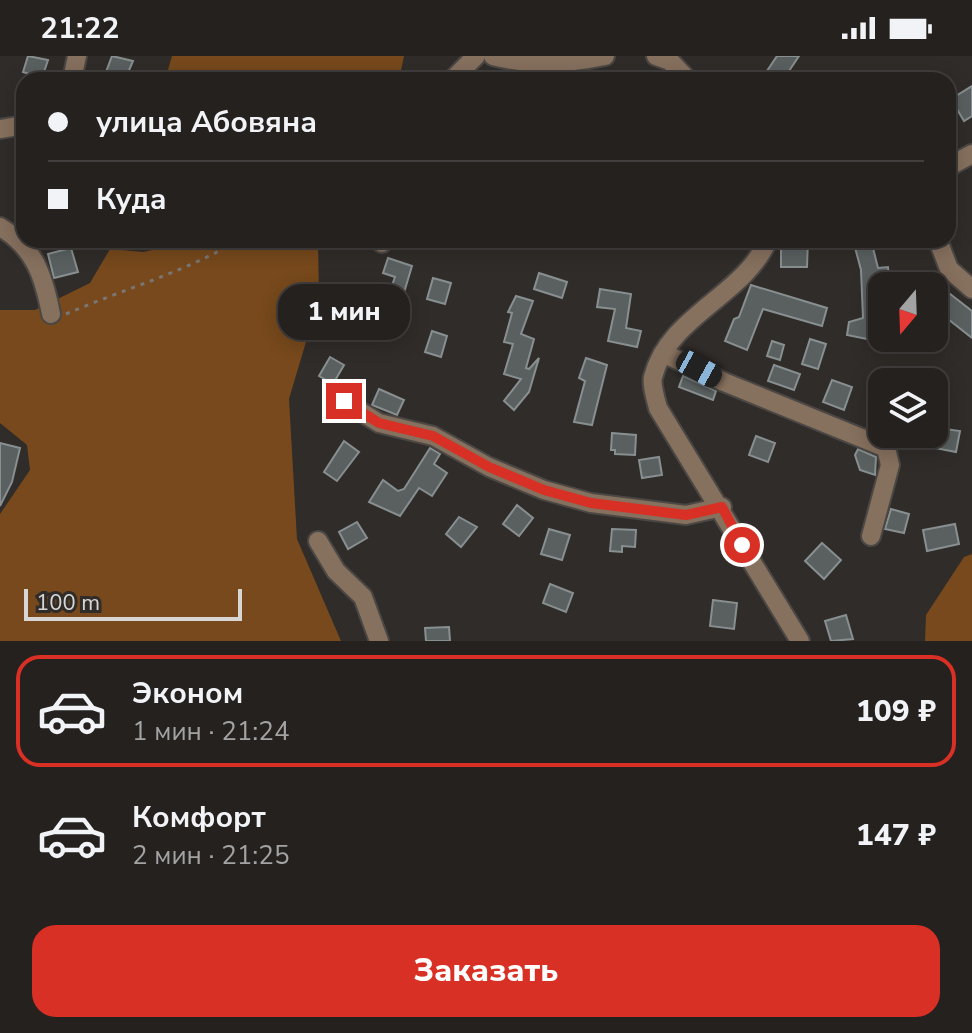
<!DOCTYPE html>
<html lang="ru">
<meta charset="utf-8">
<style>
body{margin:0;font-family:"Nunito Sans",sans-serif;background:#302e2c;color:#f1f3f6;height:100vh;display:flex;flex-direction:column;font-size:30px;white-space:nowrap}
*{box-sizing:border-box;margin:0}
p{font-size:26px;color:#a3a3a4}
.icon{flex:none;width:44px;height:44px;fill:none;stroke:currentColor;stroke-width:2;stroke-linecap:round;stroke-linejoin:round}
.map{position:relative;height:585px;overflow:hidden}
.side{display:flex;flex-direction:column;background:#24211f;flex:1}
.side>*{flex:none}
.banner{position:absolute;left:16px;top:16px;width:940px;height:176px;border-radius:24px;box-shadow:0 4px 20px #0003,0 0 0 2px #413e3d;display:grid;align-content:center;height:176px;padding:0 32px;background:#24211f}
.needle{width:52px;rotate:199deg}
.buttons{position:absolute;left:868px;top:216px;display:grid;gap:16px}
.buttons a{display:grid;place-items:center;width:80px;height:80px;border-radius:16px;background:#24211f;box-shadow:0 4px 20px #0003,0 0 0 2px #413e3d;font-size:40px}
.scale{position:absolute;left:24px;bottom:20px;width:218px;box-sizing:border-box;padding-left:8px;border:4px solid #d8d6d4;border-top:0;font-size:22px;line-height:28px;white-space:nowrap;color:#d8d6d4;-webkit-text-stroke:6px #302c29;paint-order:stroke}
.end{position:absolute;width:36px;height:36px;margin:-18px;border:10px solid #d93025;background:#fff;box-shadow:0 0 0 4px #fff}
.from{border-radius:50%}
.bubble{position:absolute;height:56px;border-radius:24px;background:#24211f;box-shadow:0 4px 20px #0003,0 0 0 2px #413e3d;font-size:26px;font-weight:800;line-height:56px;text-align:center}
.car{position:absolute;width:24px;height:48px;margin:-24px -12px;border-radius:10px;box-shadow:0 0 6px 2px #0007;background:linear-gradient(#222 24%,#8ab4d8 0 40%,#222 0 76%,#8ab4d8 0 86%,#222 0)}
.banner b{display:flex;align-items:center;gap:28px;height:76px;font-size:30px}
.banner b+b{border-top:2px solid #413e3d}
.banner i{width:20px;height:20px;background:#f1f3f6}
ul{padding:14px 0 0;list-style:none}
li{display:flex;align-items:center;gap:24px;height:112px;margin:0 16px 12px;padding:0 16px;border:4px solid transparent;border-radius:24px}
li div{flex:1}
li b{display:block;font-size:30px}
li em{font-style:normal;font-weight:800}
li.on{border-color:#d93025}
li>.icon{width:72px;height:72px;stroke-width:1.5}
.button{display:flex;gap:16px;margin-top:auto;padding:16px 32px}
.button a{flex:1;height:92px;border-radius:24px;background:#d93025;color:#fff;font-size:32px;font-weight:800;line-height:92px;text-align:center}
.status{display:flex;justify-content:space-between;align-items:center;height:56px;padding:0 40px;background:#24211f;direction:ltr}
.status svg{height:22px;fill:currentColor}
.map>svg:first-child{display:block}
.forest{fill:#77491c}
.building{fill:#5a6060;stroke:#888f90;stroke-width:2}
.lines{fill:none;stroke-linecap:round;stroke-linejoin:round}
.minor-casing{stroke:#4b4744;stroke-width:22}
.path{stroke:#797674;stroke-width:3;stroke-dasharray:4 6;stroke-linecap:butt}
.minor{stroke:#86705e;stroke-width:18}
.route{stroke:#d93025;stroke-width:10}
</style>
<div class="status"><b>21:22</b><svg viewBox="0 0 49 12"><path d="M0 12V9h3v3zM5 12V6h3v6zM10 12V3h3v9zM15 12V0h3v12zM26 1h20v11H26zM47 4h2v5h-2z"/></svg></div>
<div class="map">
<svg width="972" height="585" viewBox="0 0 972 585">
<rect width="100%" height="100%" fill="#302c29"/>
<g class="forest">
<polygon points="172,0 404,0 399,24 165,24"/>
<polygon points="180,184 318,184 319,242 289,343 297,483 341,585 0,585 0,458 30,414 27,389 0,367 0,254 35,254 90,227 110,193 143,196 177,189"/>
<polygon points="972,498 972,585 925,585 926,559 964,501"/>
</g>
<g class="building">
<polygon points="28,0 48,4 42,22 23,16"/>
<polygon points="112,0 133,5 125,24 103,24"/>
<polygon points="777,0 799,0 783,24 767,15"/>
<polygon points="972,30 972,60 964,65 951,43"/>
<polygon points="781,184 808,184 807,211 781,211"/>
<polygon points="853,184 871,184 878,212 888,211 890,230 882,230 882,286 847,279 849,266 863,262 861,214"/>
<polygon points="71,192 78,216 54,222 48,198"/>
<polygon points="388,202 412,210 403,240 408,241 402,258 384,252 395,221 383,217"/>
<polygon points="539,217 567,226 562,242 534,233"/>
<polygon points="433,222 451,227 445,248 427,243"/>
<polygon points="751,229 827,252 822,270 763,253 747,294 725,285 734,263 739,261"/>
<polygon points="600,233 631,238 626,272 641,275 637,291 608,285 615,253 597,251"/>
<polygon points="945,234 972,255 972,282 934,252"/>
<polygon points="516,240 533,245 521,278 534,283 526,312 529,313 539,302 529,336 514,354 504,345 521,323 504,318 513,288 504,286 512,257 508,256"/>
<polygon points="432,275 447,280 441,301 425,296"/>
<polygon points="810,283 826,288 818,313 802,308"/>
<polygon points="772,285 784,289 780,304 767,300"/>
<polygon points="330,301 344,309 333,328 319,320"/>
<polygon points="586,302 607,309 592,369 574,366 585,325 579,322"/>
<polygon points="774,309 800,318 794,334 768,325"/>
<polygon points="683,320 716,335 713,344 679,331"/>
<polygon points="832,324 852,331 844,354 823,346"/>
<polygon points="379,333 404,344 397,359 372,349"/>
<polygon points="938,372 960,375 956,396 935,392"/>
<polygon points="612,377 636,379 635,399 615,398 615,394 611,394"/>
<polygon points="756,380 775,387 768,406 749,399"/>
<polygon points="344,385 359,396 337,425 324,416"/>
<polygon points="0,387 20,392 12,426 0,450"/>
<polygon points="430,392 440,398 434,408 447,417 432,440 419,432 400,460 369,446 383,424 398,435 404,433"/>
<polygon points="858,393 876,401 875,419 860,414 855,399"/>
<polygon points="659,401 662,419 642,422 639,404"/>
<polygon points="517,449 533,462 519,480 503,468"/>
<polygon points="891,453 909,458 904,477 885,473"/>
<polygon points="459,461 477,471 461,491 446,478"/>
<polygon points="357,466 367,482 348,493 339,476"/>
<polygon points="955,468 959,488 927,495 923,474"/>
<polygon points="549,473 570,479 562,504 541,498"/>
<polygon points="612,473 636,474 635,491 622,490 622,496 610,495"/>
<polygon points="822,487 841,504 824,523 805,505"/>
<polygon points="550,528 573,537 566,556 543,547"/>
<polygon points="713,544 737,547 734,573 710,570"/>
<polygon points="846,559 853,583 831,585 825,565"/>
<polygon points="449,571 450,585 426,585 425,572"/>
</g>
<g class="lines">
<g class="minor-casing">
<g id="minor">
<path d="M493 0C531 10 566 8 605 0"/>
<polyline points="656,0 670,5 688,24"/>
<polyline points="72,24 77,0"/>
<polyline points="452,24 476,0"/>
<polyline points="0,73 24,69"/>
<polyline points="948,111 972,98"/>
<path d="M0 171C35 191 44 222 51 258"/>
<path d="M768 184C744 240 669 259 653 321 651 330 656 343 658 352L800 585"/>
<polyline points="938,184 949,213 972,233"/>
<polyline points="382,187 382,184"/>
<polyline points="663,297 724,326 886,392 890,409 871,480"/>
<polyline points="344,345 379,367 433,380 489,411 544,434 591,447 686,459 722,451"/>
<polyline points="318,485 336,515 363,541 379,585"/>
</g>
</g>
<path class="path" d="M66 258C124 233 185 216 239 184"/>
<use href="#minor" class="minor"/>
</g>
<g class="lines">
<polyline class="route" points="344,345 379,367 433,380 489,411 544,434 591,447 686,459 722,451 742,489"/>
</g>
</svg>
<div class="buttons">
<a><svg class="needle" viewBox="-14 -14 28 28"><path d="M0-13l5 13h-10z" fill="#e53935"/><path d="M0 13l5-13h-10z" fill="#a3a3a4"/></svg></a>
<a><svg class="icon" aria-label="layers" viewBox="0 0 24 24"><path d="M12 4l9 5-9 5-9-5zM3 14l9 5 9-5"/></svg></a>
</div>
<div class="scale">100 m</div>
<i class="end from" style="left:742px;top:489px"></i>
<i class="end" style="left:344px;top:345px"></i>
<div class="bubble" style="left:278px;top:228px;width:132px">1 мин</div>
<i class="car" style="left:699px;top:313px;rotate:119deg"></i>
<div class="banner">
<b><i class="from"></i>улица Абовяна</b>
<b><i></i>Куда</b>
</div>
</div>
<section class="side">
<ul>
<li class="on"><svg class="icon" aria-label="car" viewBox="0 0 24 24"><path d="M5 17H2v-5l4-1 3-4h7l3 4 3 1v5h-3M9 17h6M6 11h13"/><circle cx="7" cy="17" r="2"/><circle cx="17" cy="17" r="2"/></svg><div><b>Эконом</b><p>1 мин · 21:24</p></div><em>109 ₽</em></li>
<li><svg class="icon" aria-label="car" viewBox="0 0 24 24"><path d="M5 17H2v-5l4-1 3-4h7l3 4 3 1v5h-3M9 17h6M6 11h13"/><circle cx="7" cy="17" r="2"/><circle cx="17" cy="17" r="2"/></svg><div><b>Комфорт</b><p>2 мин · 21:25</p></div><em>147 ₽</em></li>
</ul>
<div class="button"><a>Заказать</a></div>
</section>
